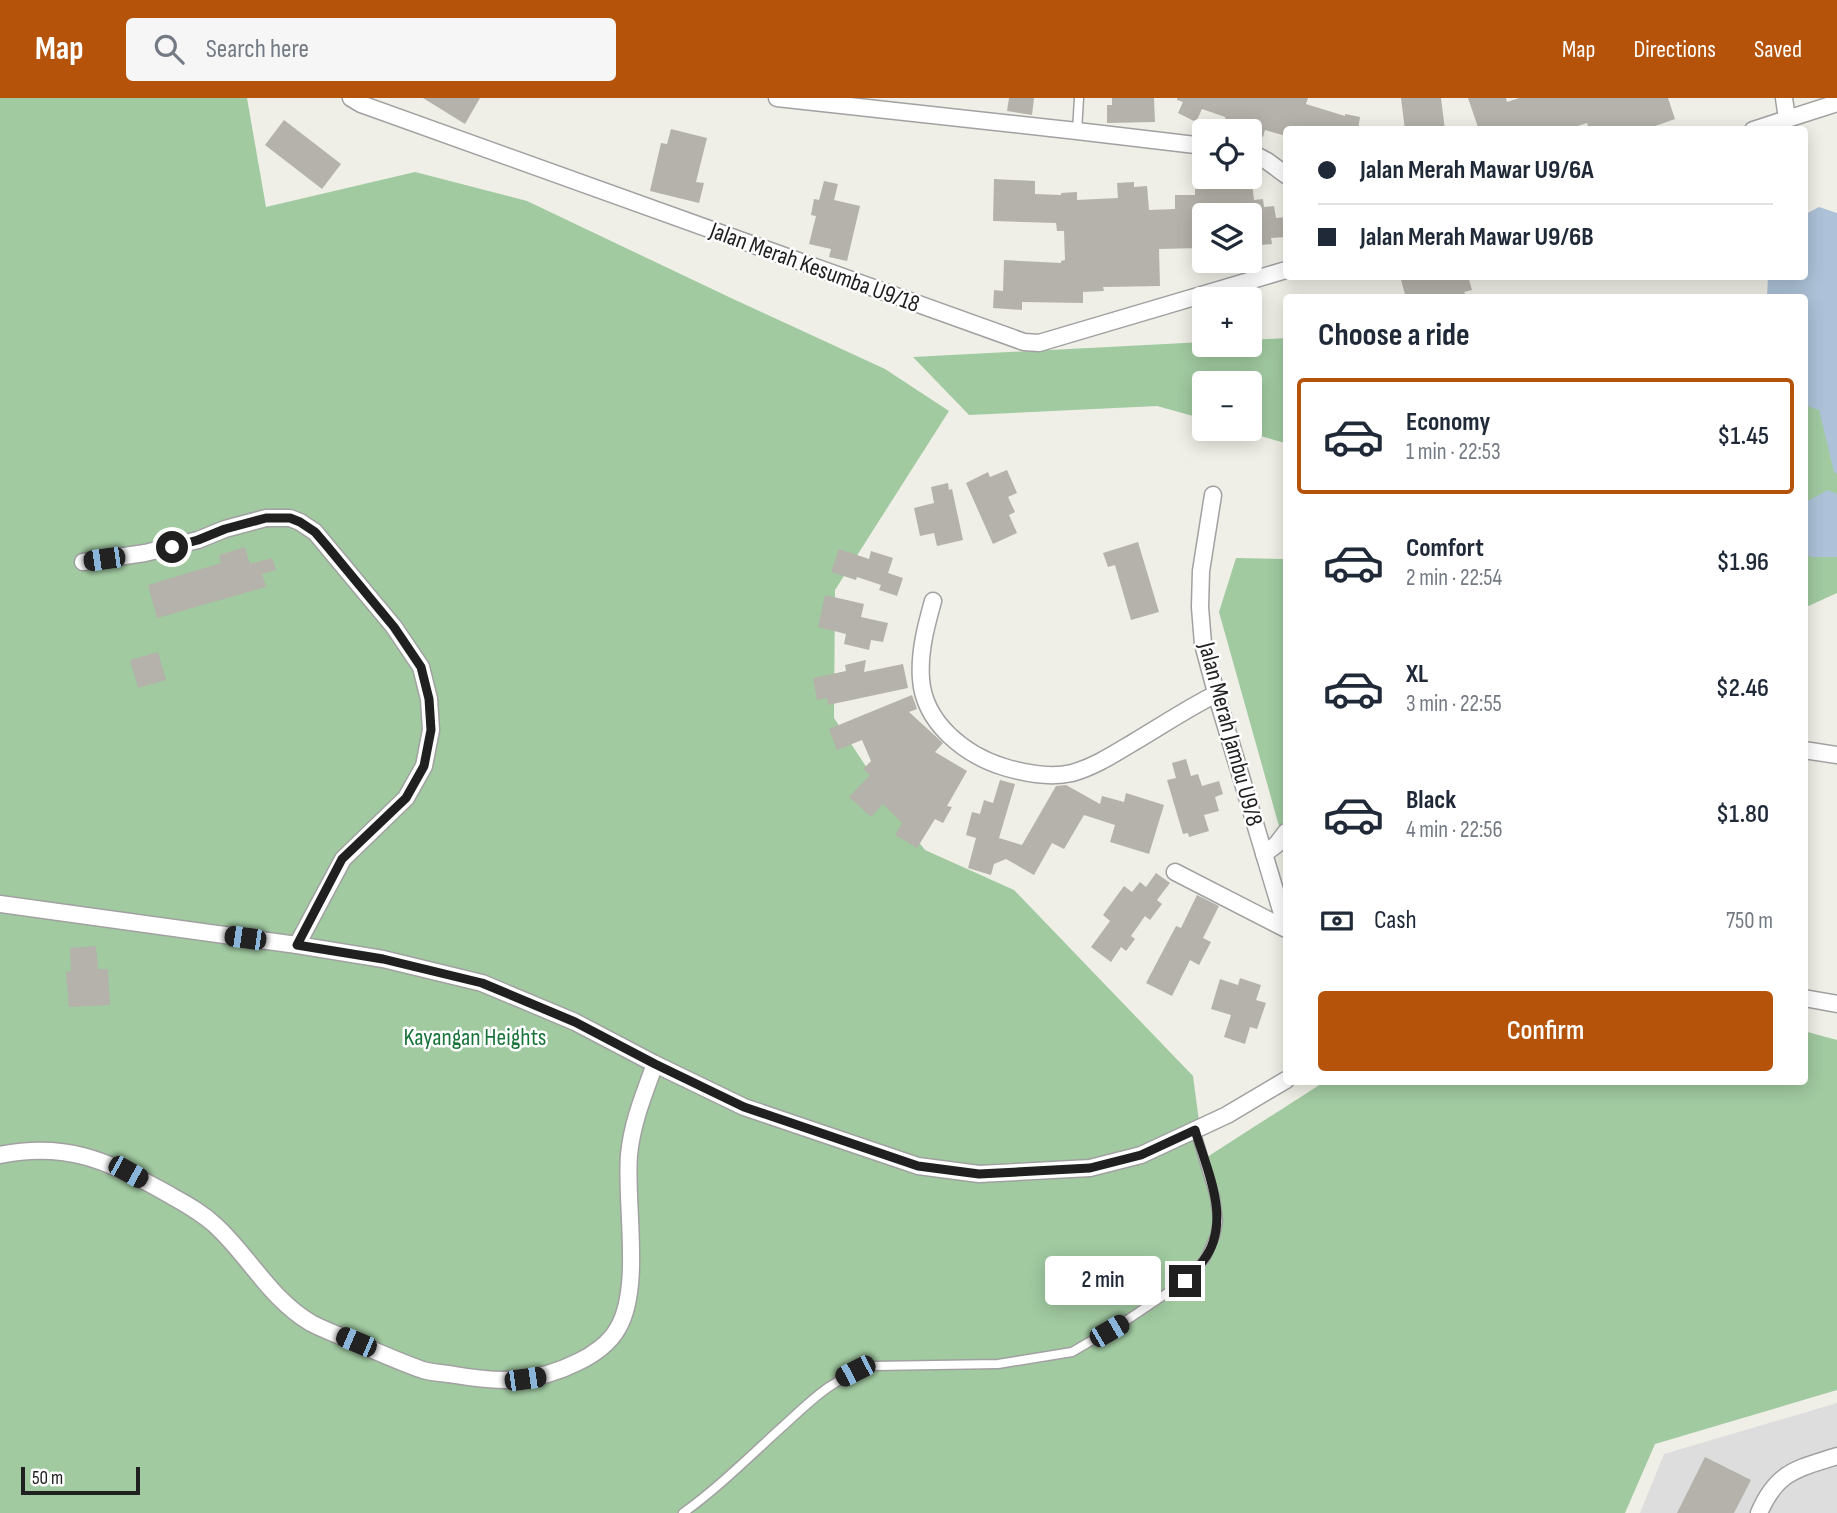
<!DOCTYPE html>
<meta charset="utf-8">
<style>
body{margin:0;font-family:"Sofia Sans Condensed",sans-serif;background:#f6f6f7;color:#1f2937;height:100vh;display:flex;flex-direction:column;font-size:26px;white-space:nowrap}
*{box-sizing:border-box;margin:0}
p{font-size:23px;color:#747a83}
.icon{flex:none;width:38px;height:38px;fill:none;stroke:currentColor;stroke-width:2;stroke-linecap:round;stroke-linejoin:round}
.map{position:relative;flex:1;overflow:hidden}
.details{position:absolute;left:1283px;top:196px;width:525px;height:791px;display:flex;flex-direction:column;background:#fff;border-radius:7px;box-shadow:0 4px 18px #0003}
.details>*{flex:none}
.guide{position:absolute;left:1283px;top:28px;width:525px;height:154px;border-radius:7px;box-shadow:0 4px 18px #0003;display:grid;align-content:center;height:154px;padding:0 35px;background:#fff}
.buttons{position:absolute;left:1192px;top:21px;display:grid;gap:14px}
.buttons a{display:grid;place-items:center;width:70px;height:70px;border-radius:7px;background:#fff;box-shadow:0 4px 18px #0003;font-size:35px}
.scale{position:absolute;left:21px;bottom:18px;width:119px;box-sizing:border-box;padding-left:7px;border:4px solid #202020;border-top:0;font-size:19px;line-height:24px;white-space:nowrap;color:#202020;-webkit-text-stroke:5px #fff;paint-order:stroke}
.end{position:absolute;width:32px;height:32px;margin:-16px;border:9px solid #202020;background:#fff;box-shadow:0 0 0 4px #fff}
.from{border-radius:50%}
.bubble{position:absolute;height:49px;border-radius:7px;background:#fff;box-shadow:0 4px 18px #0003;font-size:23px;font-weight:600;line-height:49px;text-align:center}
.car{position:absolute;width:21px;height:42px;margin:-21px -10px;border-radius:9px;box-shadow:0 0 5px 2px #0007;background:linear-gradient(#222 24%,#8ab4d8 0 40%,#222 0 76%,#8ab4d8 0 86%,#222 0)}
.guide b{display:flex;align-items:center;gap:24px;height:66px;font-size:26px}
.guide b+b{border-top:2px solid #e0e1e3}
.guide i{width:18px;height:18px;background:#1f2937}
ul{padding:0;list-style:none}
li{display:flex;align-items:center;gap:21px;height:116px;margin:0 14px 10px;padding:0 21px;border:4px solid transparent;border-radius:7px}
li div{flex:1}
li b{display:block;font-size:26px}
li em{font-style:normal;font-weight:600}
li.active{border-color:#b45309}
li>.icon{width:63px;height:63px;stroke-width:1.5}
h2{padding:0 35px;font-size:32px;line-height:84px}
.pay{display:flex;align-items:center;gap:18px;height:77px;padding:0 35px;font-size:26px}
.pay p{margin-inline-start:auto}
.cta{display:flex;gap:14px;margin-top:auto;padding:14px 35px}
.cta a{flex:1;height:80px;border-radius:7px;background:#b45309;color:#fff;font-size:28px;font-weight:600;line-height:80px;text-align:center}
header{display:flex;align-items:center;gap:42px;box-sizing:border-box;height:98px;padding:0 35px;background:#b45309;color:#fff}
header strong{font-size:33px}
nav{display:flex;gap:38px;margin-inline-start:auto;font-size:24px}
.search{width:490px;height:63px;background:#f6f6f7;display:flex;align-items:center;gap:18px;box-sizing:border-box;padding:0 24px;border-radius:7px;color:#747a83;font-size:26px}
.map>svg:first-child{display:block}
.residential{fill:#dedddd}
.forest{fill:#a1caa1}
.water{fill:#adc2d8}
.building{fill:#b4b2aa}
.lines{fill:none;stroke-linecap:round;stroke-linejoin:round}
.service-casing{stroke:#a1a1a1;stroke-width:11}
.minor-casing{stroke:#a1a1a1;stroke-width:19}
.service{stroke:#fff;stroke-width:8}
.minor{stroke:#fff;stroke-width:16}
.route{stroke:#202020;stroke-width:9}
.labels{text-anchor:middle;stroke-width:5;stroke-linejoin:round;paint-order:stroke}
.street-label{font-size:24px;fill:#202020;stroke:#fff}
.park-label{font-size:24px;fill:#187439;stroke:#fff}
</style>
<header>
<strong>Map</strong>
<div class="search"><svg class="icon" aria-label="search" viewBox="0 0 24 24"><circle cx="10" cy="10" r="6"/><path d="M15 15l6 6"/></svg>Search here</div>
<nav><a>Map</a><a>Directions</a><a>Saved</a></nav>
</header>
<div class="map">
<svg width="1837" height="1415" viewBox="0 0 1837 1415">
<rect width="100%" height="100%" fill="#efefe7"/>
<polygon class="residential" points="1837,1305 1837,1415 1640,1415 1664,1356"/>
<g class="forest">
<polygon points="0,0 247,0 266,109 415,74 527,103 731,200 885,271 949,313 835,492 834,620 900,720 925,752 1014,792 1193,978 1204,1061 1324,984 1804,984 1804,933 1837,942 1837,1292 1655,1346 1625,1415 0,1415"/>
<polygon points="1837,166 1837,495 1804,510 1804,200 1768,200"/>
<polygon points="1286,240 1286,348 1285,345 1236,331 1250,331 1250,285 1204,285 1204,321 1157,308 969,317 913,259 1204,244 1204,247 1250,247 1250,242"/>
<polygon points="1286,459 1286,753 1219,514 1236,460 1284,461"/>
</g>
<g class="water">
<polygon points="1819,109 1837,115 1837,376 1834,374 1819,312 1807,308 1804,301 1804,200 1767,199 1768,179 1804,178 1804,117"/>
<polygon points="1828,392 1837,396 1837,459 1812,459 1804,456 1804,405"/>
</g>
<g class="building">
<polygon points="423,0 480,0 465,26"/>
<polygon points="1009,0 1034,0 1032,17 1007,13"/>
<polygon points="1112,0 1154,0 1155,24 1107,25 1107,7 1112,7"/>
<polygon points="1177,0 1308,0 1306,6 1345,18 1345,16 1360,19 1358,32 1286,32 1286,38 1265,32 1263,39 1227,25 1225,19 1202,11 1196,24 1178,15 1183,4 1177,2"/>
<polygon points="1401,0 1441,0 1445,32 1405,32"/>
<polygon points="1468,0 1506,0 1507,4 1519,0 1668,0 1675,21 1644,32 1641,32 1640,28 1629,32 1589,32 1587,25 1565,32 1479,32"/>
<polygon points="284,22 341,66 322,91 265,47"/>
<polygon points="671,31 707,40 696,84 704,85 699,105 650,93 661,45 667,46"/>
<polygon points="994,81 1035,83 1035,96 1061,97 1061,95 1077,94 1077,102 1118,100 1117,85 1134,84 1134,89 1147,88 1149,112 1175,111 1175,97 1195,97 1195,91 1221,91 1221,89 1252,85 1254,102 1263,101 1264,109 1274,108 1276,120 1286,119 1286,139 1271,140 1272,146 1250,148 1250,117 1204,117 1204,137 1200,138 1200,150 1159,151 1160,188 1103,189 1104,193 1083,194 1083,205 1022,204 1022,212 993,210 994,192 1003,193 1004,162 1061,165 1061,163 1065,162 1064,133 1057,133 1056,125 993,123"/>
<polygon points="824,83 838,86 834,102 860,108 847,163 829,159 831,151 809,146 816,118 811,117 814,101 819,102"/>
<polygon points="1400,178 1468,178 1472,192 1464,194 1467,200 1406,200"/>
<polygon points="1007,372 1017,395 1008,399 1015,414 1009,417 1017,435 993,446 966,385 988,374 990,379"/>
<polygon points="948,385 949,392 952,391 963,442 937,448 934,435 920,438 914,410 934,405 931,389"/>
<polygon points="1138,444 1159,514 1131,522 1115,467 1108,469 1103,455"/>
<polygon points="245,449 250,466 272,460 276,472 262,476 266,489 157,520 148,487 221,465 219,457"/>
<polygon points="839,451 869,461 871,453 893,460 888,475 903,480 897,498 879,492 881,487 857,479 856,482 831,474"/>
<polygon points="825,497 864,506 861,519 888,525 883,544 871,542 869,552 844,546 846,536 818,529"/>
<polygon points="158,554 166,582 138,590 130,562"/>
<polygon points="866,562 864,574 903,566 908,590 828,607 827,600 817,602 813,580 846,573 845,567"/>
<polygon points="912,597 917,611 909,614 943,645 935,654 967,673 947,708 952,709 943,725 935,721 917,750 895,737 902,725 883,706 871,719 849,699 870,677 863,671 871,663 862,642 837,652 829,631"/>
<polygon points="1186,661 1191,678 1198,676 1202,688 1219,683 1223,696 1215,699 1219,713 1204,717 1209,733 1189,739 1188,735 1183,736 1167,682 1176,680 1172,665"/>
<polygon points="1000,682 1015,686 999,740 1022,747 1056,688 1066,687 1100,706 1102,698 1124,704 1126,695 1164,707 1149,756 1110,744 1115,727 1084,717 1064,751 1052,745 1034,777 1006,761 994,766 991,777 968,770 976,740 966,737 972,714 980,716 984,702 993,705"/>
<polygon points="1156,775 1170,785 1157,802 1162,806 1150,822 1145,818 1131,838 1135,841 1126,853 1121,849 1111,864 1091,849 1110,823 1103,817 1124,788 1132,794 1140,784 1146,789"/>
<polygon points="1197,797 1219,808 1203,840 1211,844 1199,867 1190,862 1172,898 1146,885 1176,828 1181,830"/>
<polygon points="96,848 98,871 108,871 110,907 69,909 66,874 71,873 70,850"/>
<polygon points="1240,880 1261,887 1256,902 1266,905 1257,931 1250,929 1245,946 1224,939 1231,917 1211,911 1220,881 1238,887"/>
<polygon points="1705,1359 1751,1382 1734,1415 1677,1415"/>
</g>
<g class="lines">
<g class="service-casing">
<g id="service">
<polyline points="1077,33 1079,0"/>
<path d="M683 1415C718 1390 749 1359 781 1330 813 1301 832 1280 874 1268L998 1266 1072 1254 1127 1222 1185 1183 1205 1161 1215 1138 1218 1123 1215 1099 1195 1032"/>
</g>
</g>
<g class="minor-casing">
<g id="minor">
<polyline points="351,0 361,6 1024,244 1039,245 1286,172"/>
<polyline points="777,0 1077,33 1204,48"/>
<polyline points="1784,0 1787,21"/>
<polyline points="1753,32 1837,5"/>
<polyline points="1250,54 1267,63 1286,77"/>
<polyline points="1213,397 1201,473 1200,509 1203,546 1218,602 1286,829"/>
<polyline points="83,464 145,455 198,442 225,431 266,420 290,420 300,424 315,434 394,529 421,569 429,601 431,632 424,668 406,700 343,761 297,847"/>
<path d="M933 503C926 528 919 554 921 581 924 625 965 657 1004 669 1024 675 1051 680 1072 675 1094 669 1114 656 1134 644 1161 628 1188 610 1216 596"/>
<polyline points="1804,652 1837,657"/>
<polyline points="1264,756 1276,747 1286,734"/>
<polyline points="1175,774 1286,831"/>
<polyline points="0,806 297,847 383,861 482,885 575,924 655,966 744,1009 918,1068 979,1076 1090,1070 1141,1057 1227,1017 1286,982"/>
<polyline points="1804,900 1837,906"/>
<path d="M0 1057C64 1044 107 1062 161 1092 180 1103 199 1112 215 1127 249 1158 270 1201 311 1225 326 1233 344 1239 359 1246 380 1255 402 1265 423 1272 433 1275 444 1275 455 1277 501 1285 536 1285 578 1264 593 1257 610 1245 618 1230 642 1189 625 1106 629 1057 632 1025 644 996 655 966"/>
<path d="M1759 1415C1777 1373 1797 1371 1837 1358"/>
</g>
</g>
<use href="#service" class="service"/>
<use href="#minor" class="minor"/>
</g>
<g class="lines">
<path class="route" d="M172 449 198 442 225 431 266 420H290L300 424 315 434 327 448 394 529 421 569 429 601 431 632 424 668 406 700 342 761 297 847 383 861 482 885 575 924 655 966 744 1009 918 1068 979 1076 1090 1070 1141 1057 1195 1032C1207 1073 1233 1124 1203 1163 1198 1170 1191 1177 1185 1183"/>
</g>
<g class="labels">
<g class="street-label">
<text transform="translate(815 169) rotate(20)" y="8">Jalan Merah Kesumba U9/18</text>
<text transform="translate(1231 636) rotate(75)" y="8">Jalan Merah Jambu U9/8</text>
</g>
<g class="park-label">
<text x="475" y="947">Kayangan Heights</text>
</g>
</g>
</svg>
<div class="buttons">
<a><svg class="icon" aria-label="locate" viewBox="0 0 24 24"><circle cx="12" cy="12" r="6"/><path d="M12 2v4M12 18v4M2 12h4M18 12h4"/></svg></a>
<a><svg class="icon" aria-label="layers" viewBox="0 0 24 24"><path d="M12 4l9 5-9 5-9-5zM3 14l9 5 9-5"/></svg></a>
<a>+</a>
<a>−</a>
</div>
<div class="scale">50 m</div>
<i class="end from" style="left:172px;top:449px"></i>
<i class="end" style="left:1185px;top:1183px"></i>
<div class="bubble" style="left:1045px;top:1158px;width:116px">2 min</div>
<i class="car" style="left:104px;top:461px;rotate:262deg"></i>
<i class="car" style="left:245px;top:840px;rotate:278deg"></i>
<i class="car" style="left:128px;top:1074px;rotate:119deg"></i>
<i class="car" style="left:1109px;top:1233px;rotate:60deg"></i>
<i class="car" style="left:356px;top:1244px;rotate:293deg"></i>
<i class="car" style="left:855px;top:1273px;rotate:243deg"></i>
<i class="car" style="left:525px;top:1281px;rotate:82deg"></i>
<div class="guide">
<b><i class="from"></i>Jalan Merah Mawar U9/6A</b>
<b><i></i>Jalan Merah Mawar U9/6B</b>
</div>
<section class="details">
<h2>Choose a ride</h2>
<ul>
<li class="active"><svg class="icon" aria-label="car" viewBox="0 0 24 24"><path d="M5 17H2v-5l4-1 3-4h7l3 4 3 1v5h-3M9 17h6M6 11h13"/><circle cx="7" cy="17" r="2"/><circle cx="17" cy="17" r="2"/></svg><div><b>Economy</b><p>1 min · 22:53</p></div><em>$1.45</em></li>
<li><svg class="icon" aria-label="car" viewBox="0 0 24 24"><path d="M5 17H2v-5l4-1 3-4h7l3 4 3 1v5h-3M9 17h6M6 11h13"/><circle cx="7" cy="17" r="2"/><circle cx="17" cy="17" r="2"/></svg><div><b>Comfort</b><p>2 min · 22:54</p></div><em>$1.96</em></li>
<li><svg class="icon" aria-label="car" viewBox="0 0 24 24"><path d="M5 17H2v-5l4-1 3-4h7l3 4 3 1v5h-3M9 17h6M6 11h13"/><circle cx="7" cy="17" r="2"/><circle cx="17" cy="17" r="2"/></svg><div><b>XL</b><p>3 min · 22:55</p></div><em>$2.46</em></li>
<li><svg class="icon" aria-label="car" viewBox="0 0 24 24"><path d="M5 17H2v-5l4-1 3-4h7l3 4 3 1v5h-3M9 17h6M6 11h13"/><circle cx="7" cy="17" r="2"/><circle cx="17" cy="17" r="2"/></svg><div><b>Black</b><p>4 min · 22:56</p></div><em>$1.80</em></li>
</ul>
<div class="pay"><svg class="icon" aria-label="cash" viewBox="0 0 24 24"><path d="M3 7h18v10H3z"/><circle cx="12" cy="12" r="2"/></svg>Cash<p>750 m</p></div>
<div class="cta"><a>Confirm</a></div>
</section>
</div>
